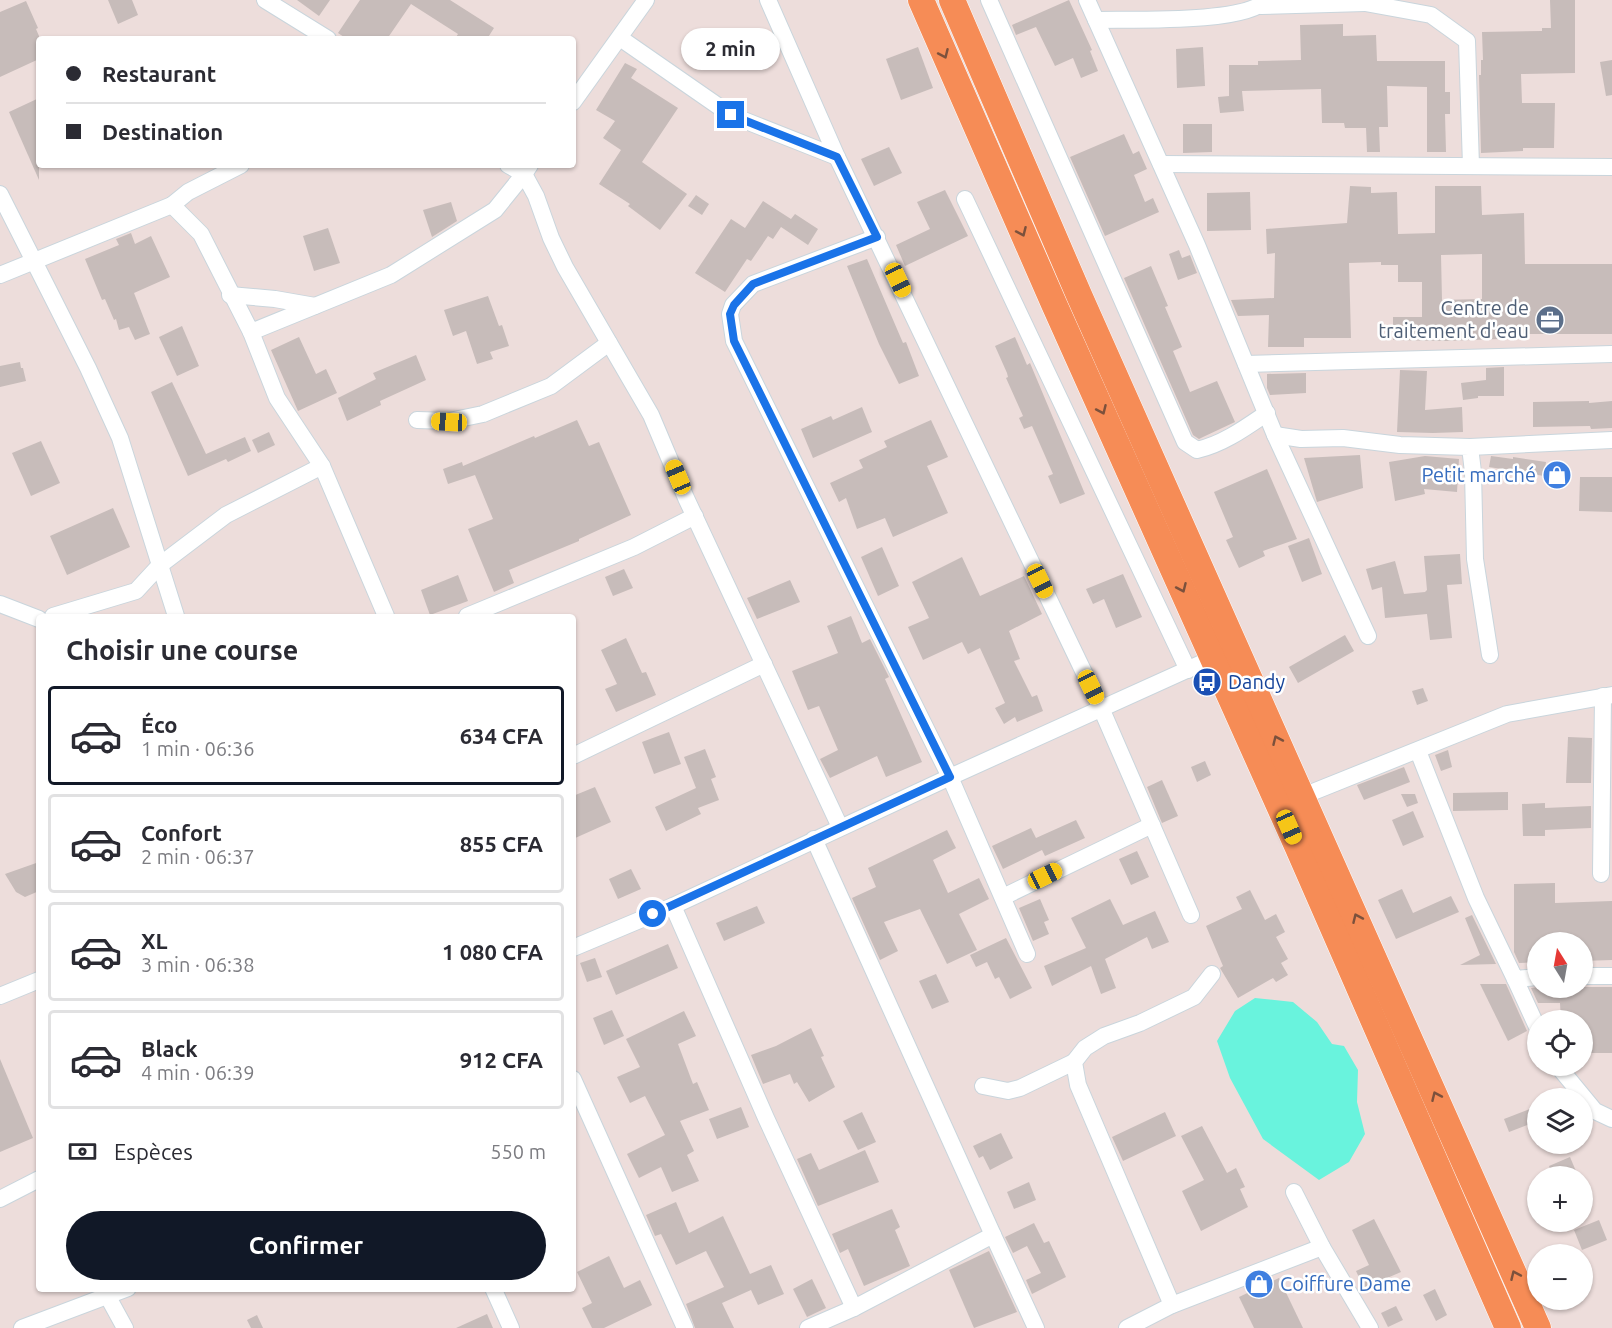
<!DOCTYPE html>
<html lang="fr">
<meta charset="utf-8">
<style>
body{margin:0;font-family:Ubuntu,sans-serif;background:#f7f7f7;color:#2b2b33;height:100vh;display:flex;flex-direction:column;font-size:22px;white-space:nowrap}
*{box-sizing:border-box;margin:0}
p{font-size:20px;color:#7c7c81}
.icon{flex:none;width:33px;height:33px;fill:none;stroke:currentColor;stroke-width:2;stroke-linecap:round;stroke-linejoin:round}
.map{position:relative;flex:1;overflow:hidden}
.panel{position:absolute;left:36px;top:614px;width:540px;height:678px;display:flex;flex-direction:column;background:#fff;border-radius:6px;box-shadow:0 2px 4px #0004}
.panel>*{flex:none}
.top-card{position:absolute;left:36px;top:36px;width:540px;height:132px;border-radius:6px;box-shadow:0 2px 4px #0004;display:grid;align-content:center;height:132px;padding:0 30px;background:#fff}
.needle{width:39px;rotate:349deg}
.buttons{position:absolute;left:1527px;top:932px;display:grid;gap:12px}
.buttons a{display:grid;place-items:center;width:66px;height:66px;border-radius:50%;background:#fff;box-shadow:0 2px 4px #0004;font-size:30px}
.end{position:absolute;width:27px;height:27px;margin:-14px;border:8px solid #1a73e8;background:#fff;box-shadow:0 0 0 3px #fff}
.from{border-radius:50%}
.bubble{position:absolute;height:42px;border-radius:21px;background:#fff;box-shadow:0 2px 4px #0004;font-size:20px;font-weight:700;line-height:42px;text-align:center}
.car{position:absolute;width:18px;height:36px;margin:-18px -9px;border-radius:8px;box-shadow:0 0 4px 2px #0007;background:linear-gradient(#f5c518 24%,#345 0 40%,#f5c518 0 76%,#345 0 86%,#f5c518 0)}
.top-card b{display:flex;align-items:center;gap:21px;height:57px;font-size:22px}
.top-card b+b{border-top:2px solid #e1e1e2}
.top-card i{width:15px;height:15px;background:#2b2b33}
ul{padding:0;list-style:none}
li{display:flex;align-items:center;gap:18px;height:99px;margin:0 12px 9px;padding:0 18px;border:3px solid #e1e1e2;border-radius:6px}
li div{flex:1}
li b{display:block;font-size:22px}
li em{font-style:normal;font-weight:700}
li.current{border-color:#111827}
li>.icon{width:54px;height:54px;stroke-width:1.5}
h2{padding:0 30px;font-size:27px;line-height:72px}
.pay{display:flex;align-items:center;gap:15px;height:66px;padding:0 30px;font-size:22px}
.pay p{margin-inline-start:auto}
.button{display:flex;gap:12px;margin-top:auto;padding:12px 30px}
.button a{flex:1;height:69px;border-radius:36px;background:#111827;color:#fff;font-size:24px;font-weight:700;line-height:69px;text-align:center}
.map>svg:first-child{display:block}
.water{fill:#69f3dd}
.building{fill:#c7bcba;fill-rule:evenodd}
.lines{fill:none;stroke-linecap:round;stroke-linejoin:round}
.street-casing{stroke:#c9d5dc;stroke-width:18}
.primary-casing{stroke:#fff;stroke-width:27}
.street{stroke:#fff;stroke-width:16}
.primary{stroke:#f68c56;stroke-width:26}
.oneway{stroke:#7c513c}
.route{stroke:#1a73e8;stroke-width:8}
.labels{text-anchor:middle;stroke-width:5;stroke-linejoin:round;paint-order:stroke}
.service-label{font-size:20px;fill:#4e5e75;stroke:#fff;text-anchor:end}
.shop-label{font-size:20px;fill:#366cbe;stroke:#fff;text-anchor:end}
.transit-label{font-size:20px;fill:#164399;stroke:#fff;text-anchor:start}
</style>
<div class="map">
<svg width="1612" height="1328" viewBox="0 0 1612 1328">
<rect width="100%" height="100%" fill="#eddddb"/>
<polygon class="water" points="1255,998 1293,1002 1317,1022 1332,1044 1344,1046 1358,1070 1357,1102 1365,1134 1349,1162 1319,1180 1263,1139 1230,1078 1217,1041 1235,1011"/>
<g class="building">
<polygon points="108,0 132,0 138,15 118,24"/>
<polygon points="297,0 330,0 319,16"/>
<polygon points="360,0 450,0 494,28 487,39 455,39 458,34 411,4 387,39 347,39 338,33"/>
<polygon points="1069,0 1092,50 1090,51 1098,71 1081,78 1073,58 1055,66 1036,27 1016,35 1012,25"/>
<polygon points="1550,0 1575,0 1575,73 1521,74 1522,103 1555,103 1554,148 1523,148 1523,151 1481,153 1479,75 1481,75 1481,60 1483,60 1482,32 1542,31 1542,28 1551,28"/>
<polygon points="26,1 38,28 36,29 39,36 39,59 0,77 0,12"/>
<polygon points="1343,24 1343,36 1376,35 1377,61 1445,61 1445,92 1450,92 1450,114 1445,114 1446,152 1427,152 1427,87 1387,86 1388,127 1379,127 1380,152 1367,152 1366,128 1345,128 1344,123 1322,123 1321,89 1242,91 1244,111 1220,113 1218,97 1229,96 1229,65 1258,65 1258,61 1301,60 1300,25"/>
<polygon points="918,47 933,88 901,100 886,59"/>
<polygon points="1203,47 1205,86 1177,88 1176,49"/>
<polygon points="1612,60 1612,95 1606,96 1600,62"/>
<polygon points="625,63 637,69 631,78 678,108 642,162 687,194 660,230 628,206 630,204 599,184 621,150 603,138 615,121 596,110"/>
<polygon points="39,98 39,180 9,112"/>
<polygon points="1183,124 1212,124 1212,152 1183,153"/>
<polygon points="1124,134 1133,154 1139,151 1147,169 1134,175 1145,202 1153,198 1159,212 1105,236 1070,157"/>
<polygon points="889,147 902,173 874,186 861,159"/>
<path d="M1350 186 1371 187V193L1397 192 1398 234 1435 233V186H1481L1482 215 1524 213 1525 264H1612V334H1526V338L1445 341 1393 340V317H1422V282H1398V265H1381V262L1349 263 1351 338H1304V347H1268L1269 315 1238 316 1231 300 1274 298 1275 253 1267 254 1266 229 1347 223ZM1482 254V299L1442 300 1441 255Z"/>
<polygon points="945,190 968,236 905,266 896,245 930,229 917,202"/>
<polygon points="1250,192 1251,230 1207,231 1207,193"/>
<polygon points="696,195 709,204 702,215 688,206"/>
<polygon points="763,201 791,219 795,214 818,229 808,245 781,227 773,239 768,236 751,261 747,259 725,292 695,273 731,219 745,228"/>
<polygon points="451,202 457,221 432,237 423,210"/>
<polygon points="328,228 340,263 314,271 303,236"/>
<polygon points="131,233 135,244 151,236 170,277 134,293 150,334 135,340 129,327 119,330 116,319 114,320 105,299 102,300 85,259 119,245 116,239"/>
<polygon points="1179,250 1182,258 1190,255 1197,273 1178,280 1169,254"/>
<polygon points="867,259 903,343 906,342 919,376 899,384 879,344 847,266"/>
<polygon points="1151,266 1168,306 1165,307 1182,347 1173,351 1190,392 1217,381 1235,422 1203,437 1199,439 1193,435 1124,278"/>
<polygon points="488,296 499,326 502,325 509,346 490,352 493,359 477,364 466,331 453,336 444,310"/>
<polygon points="182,326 199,366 177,376 159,337"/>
<polygon points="299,337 316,374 326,369 337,393 298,411 271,350"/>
<polygon points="1015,337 1027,365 1030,363 1085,494 1060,504 1048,476 1053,474 1032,426 1024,429 1019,418 1023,416 1006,378 1008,377 1007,373 995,346"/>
<polygon points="416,355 426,380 380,401 381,405 347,421 338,398 376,379 373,373"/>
<polygon points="20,362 21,368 23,368 26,381 0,387 0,366"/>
<polygon points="1504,367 1504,396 1478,396 1478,398 1463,400 1461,383 1486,380 1486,368"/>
<polygon points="1400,370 1427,371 1425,410 1462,407 1463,432 1433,433 1397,432"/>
<polygon points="1306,373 1306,393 1270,395 1267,388 1267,374"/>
<polygon points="172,382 206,454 245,437 251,451 228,462 226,459 188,476 151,392"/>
<polygon points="1589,401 1589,403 1612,401 1612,428 1591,429 1590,426 1533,427 1533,402"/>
<polygon points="862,407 872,432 813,458 801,429 831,416 833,420"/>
<polygon points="577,420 589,446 599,442 631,515 579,539 579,541 509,570 514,583 494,592 468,529 493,519 475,475 448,484 443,469 462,462 463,466 534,436 535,438"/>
<polygon points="931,420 948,457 927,466 948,513 893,537 885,518 857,529 846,498 839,502 830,483 863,468 859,460 887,447 884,441"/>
<polygon points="269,432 275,445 258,453 252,440"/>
<polygon points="41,441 60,483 31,496 12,453"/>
<polygon points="1360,455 1363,488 1317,502 1304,458"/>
<polygon points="1425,456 1459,459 1457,492 1424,489 1425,494 1395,501 1389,462"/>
<polygon points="1491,456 1513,459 1513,457 1546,462 1544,476 1489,467"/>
<polygon points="1267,469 1297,539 1263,551 1265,556 1239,568 1226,540 1233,537 1214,492"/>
<polygon points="1580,477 1612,477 1612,512 1579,511"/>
<polygon points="113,508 130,547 67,575 50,536"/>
<polygon points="1309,538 1322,574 1302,582 1288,546"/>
<polygon points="882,547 899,586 878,596 861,557"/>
<polygon points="1460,554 1462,584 1447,585 1452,638 1430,640 1427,614 1385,618 1382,587 1372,590 1366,569 1395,561 1404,594 1425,592 1427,590 1424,556"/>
<polygon points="962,557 980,596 1024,576 1042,614 1009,631 1020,659 1014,661 1032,697 1037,695 1043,711 1017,722 1015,717 1004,724 995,708 1005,703 980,648 968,654 962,642 923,660 908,627 929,618 912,582"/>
<polygon points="624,569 633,588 613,596 605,577"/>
<polygon points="1123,574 1142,617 1116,628 1104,599 1093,604 1086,589"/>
<polygon points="458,575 468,601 430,615 421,590"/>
<polygon points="790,580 800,602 757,619 747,598"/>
<polygon points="851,616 862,643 870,639 889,677 885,679 922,762 886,777 877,756 830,778 820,759 838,750 819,706 808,710 792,671 838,653 827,626"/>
<polygon points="1345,635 1354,651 1298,683 1289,667"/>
<polygon points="626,638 642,673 646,672 656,695 616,712 605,689 617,684 601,650"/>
<polygon points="1423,688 1428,701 1417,705 1412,691"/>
<polygon points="669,732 681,764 654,774 642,742"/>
<polygon points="1568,737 1592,738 1591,783 1566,783"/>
<polygon points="705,749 716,777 711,779 719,800 698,808 701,814 666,831 655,807 696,788 684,757"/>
<polygon points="1448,750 1452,767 1441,771 1435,755"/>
<polygon points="1205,761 1211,775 1197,782 1191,767"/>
<polygon points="1404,767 1410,782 1364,800 1357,785"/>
<polygon points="1162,780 1178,816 1162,823 1147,787"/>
<polygon points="595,787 611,822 573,839 573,796"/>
<polygon points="1508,792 1508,810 1453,811 1453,793"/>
<polygon points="1401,794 1415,794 1418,803 1407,807"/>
<polygon points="1545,803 1545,808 1591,806 1591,828 1545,830 1545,836 1523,836 1522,804"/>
<polygon points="1413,811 1424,837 1403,846 1392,820"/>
<polygon points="1076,820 1085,838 1045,856 1042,850 1003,869 992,846 1031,828 1036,838"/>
<polygon points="947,830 956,848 933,860 948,893 979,878 989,899 959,914 977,950 947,964 920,909 884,922 898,951 880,960 852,898 876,887 868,868"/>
<polygon points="1137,851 1149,877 1131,885 1119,859"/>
<polygon points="39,862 39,891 25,897 16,892 5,874"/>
<polygon points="631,869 641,889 618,899 609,879"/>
<polygon points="1555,883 1555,903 1612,901 1612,960 1582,961 1582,942 1538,942 1538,962 1519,963 1514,952 1514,884"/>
<polygon points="1402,889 1413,913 1451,896 1459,912 1396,939 1378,900"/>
<polygon points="1250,890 1265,920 1276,914 1285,932 1276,937 1288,959 1281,963 1288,975 1276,982 1273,978 1238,998 1220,968 1223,966 1206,926 1242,909 1236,897"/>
<polygon points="1040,899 1049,920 1044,922 1049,934 1033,941 1019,908"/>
<polygon points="1110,899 1123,925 1155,911 1169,942 1152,949 1147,937 1105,959 1116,988 1101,994 1091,966 1052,986 1044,966 1086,948 1071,918"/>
<polygon points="757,906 765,923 724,941 716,923"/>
<polygon points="1472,915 1496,964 1460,965 1480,955 1465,918"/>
<polygon points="1006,938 1032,988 1010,999 999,977 995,979 987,962 976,967 970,955"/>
<polygon points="668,944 678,968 616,995 606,971"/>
<polygon points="595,958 602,977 587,982 580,963"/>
<polygon points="936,974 949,1002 932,1009 919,981"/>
<polygon points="1480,984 1506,984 1527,1031 1508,1041"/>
<polygon points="1540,987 1612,987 1612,1053 1582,1053 1582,1020 1561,1020 1560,1003 1538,1003 1531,988"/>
<polygon points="612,1010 624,1036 604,1045 593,1018"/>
<polygon points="684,1011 696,1036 678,1044 693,1084 697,1082 709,1110 680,1121 694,1151 687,1155 699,1181 672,1192 661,1167 639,1178 627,1154 665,1135 645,1096 630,1103 617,1077 640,1067 626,1039"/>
<polygon points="811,1028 824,1056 821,1057 835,1087 809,1102 797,1082 794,1084 790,1074 763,1084 751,1055 776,1046"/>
<polygon points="0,1059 33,1138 0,1152"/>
<polygon points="1538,1106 1538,1121 1509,1132 1504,1119"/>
<polygon points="741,1107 749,1127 717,1139 709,1119"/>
<polygon points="862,1112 876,1142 858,1150 843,1121"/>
<polygon points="1165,1112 1176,1136 1123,1161 1112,1137"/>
<polygon points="1202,1126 1227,1173 1236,1168 1245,1187 1240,1189 1248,1207 1201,1231 1182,1191 1204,1180 1181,1136"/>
<polygon points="1001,1133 1013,1158 990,1170 983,1156 979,1158 973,1146"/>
<polygon points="865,1150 879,1182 818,1206 797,1159 811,1153 819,1170"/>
<polygon points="1570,1157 1578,1176 1553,1176 1549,1166"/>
<polygon points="1029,1182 1036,1200 1014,1209 1007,1192"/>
<polygon points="676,1202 689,1233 723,1216 750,1274 771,1265 784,1294 758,1305 751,1290 722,1303 734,1328 695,1328 686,1304 724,1287 706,1251 676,1265 661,1234 655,1236 646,1215"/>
<polygon points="892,1209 900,1227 895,1230 910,1266 864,1286 848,1249 840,1253 832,1234"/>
<polygon points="1374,1219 1401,1272 1364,1288 1356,1271 1369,1265 1352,1230"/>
<polygon points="1599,1220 1607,1240 1582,1250 1574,1230"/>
<polygon points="1034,1223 1044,1243 1049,1241 1066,1277 1032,1294 1026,1280 1041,1273 1027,1246 1013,1253 1005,1237"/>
<polygon points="989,1251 1017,1312 974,1328 949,1270"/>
<polygon points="609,1256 624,1288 640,1280 652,1305 604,1328 592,1328 582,1308 592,1303 577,1272"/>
<polygon points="1279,1278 1303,1328 1254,1328 1239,1297"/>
<polygon points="812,1279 826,1308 807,1317 793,1289"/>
<polygon points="1435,1289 1447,1315 1436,1321 1423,1295"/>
<polygon points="1396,1306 1403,1320 1388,1327 1381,1313"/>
<polygon points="487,1314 493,1328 456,1328"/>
<polygon points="257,1315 263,1328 251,1328 247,1320"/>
</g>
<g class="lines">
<g class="street-casing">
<g id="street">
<polyline points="265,0 328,39"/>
<polyline points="768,0 837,157 1101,708 1191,915"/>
<path d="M989 0 1185 442 1197 450C1223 444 1245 428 1267 413"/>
<polyline points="1087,0 1197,245 1275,435 1368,636"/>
<polyline points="1365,3 1431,15 1467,41 1471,166"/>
<polyline points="1261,6 1365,3 1368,0"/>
<path d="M1096 20C1130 19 1246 24 1266 0"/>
<polyline points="620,38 731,115 837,157"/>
<polyline points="573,102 646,0"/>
<polyline points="1161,164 1612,167"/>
<polyline points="508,165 524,174 530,165"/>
<polyline points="0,194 88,368 120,438 176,616"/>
<polyline points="965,199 1188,670"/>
<polyline points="172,205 201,234 251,332 391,275 495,210 524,174 536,196 551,238 565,267 651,415 686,498 840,827"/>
<polyline points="877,237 753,284 733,305 730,314 734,341 950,777 1027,954"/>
<polyline points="0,275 172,205 188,192 241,165"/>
<polyline points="230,295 275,299 315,306"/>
<polyline points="251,332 277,398 322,466 386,616"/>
<polyline points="1246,364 1612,354"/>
<polyline points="417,420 449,421 483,414 551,386 609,343"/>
<polyline points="1275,435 1301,439 1343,438 1400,445 1470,447 1473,472 1475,559 1490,655"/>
<polyline points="1470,447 1612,440"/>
<polyline points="0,604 39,619"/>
<polyline points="53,616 136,591 160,565 226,515 322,466"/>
<polyline points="467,616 634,547 695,516"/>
<polyline points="1418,751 1476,898 1515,979 1538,977"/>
<polyline points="573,756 764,664"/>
<polyline points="1303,796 1507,714 1612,695"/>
<polyline points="1601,874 1603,696"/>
<polyline points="1003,897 1152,825"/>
<polyline points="673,906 766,1118 854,1308"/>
<polyline points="573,948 673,906 950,777 1213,658"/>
<polyline points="1582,976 1612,976"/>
<polyline points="1515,979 1538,1029"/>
<polyline points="0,996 39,980"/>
<polyline points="1557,1065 1595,1111 1612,1119"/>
<polyline points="573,1079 685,1328"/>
<polyline points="983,1086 1008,1091 1020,1088 1074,1062"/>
<polyline points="1294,1192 1322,1247 1370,1328"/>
<polyline points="0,1199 39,1179"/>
<polyline points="993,1235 1036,1328"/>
<polyline points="493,1288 511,1328"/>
<polyline points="108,1297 125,1328"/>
<polyline points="1172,1305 1078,1085 1074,1062 1085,1048 1104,1036 1140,1023 1194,997 1212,974"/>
<polyline points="22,1328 128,1288"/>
<polyline points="808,1328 854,1308 993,1235 814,839"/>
<polyline points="1127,1328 1172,1305 1322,1247"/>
</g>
</g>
<g class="primary-casing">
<g id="primary">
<polyline points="921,0 1054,304 1298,848 1508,1328"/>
<polyline points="952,0 1079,295 1538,1328"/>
</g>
</g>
<use href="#street" class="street"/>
<use href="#primary" class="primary"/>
</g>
<defs><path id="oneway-chevron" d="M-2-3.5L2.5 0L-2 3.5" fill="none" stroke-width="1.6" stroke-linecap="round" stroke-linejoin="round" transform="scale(1.5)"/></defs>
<g class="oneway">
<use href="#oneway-chevron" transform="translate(944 54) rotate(66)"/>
<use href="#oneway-chevron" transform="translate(1022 232) rotate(66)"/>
<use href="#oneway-chevron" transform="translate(1102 410) rotate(66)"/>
<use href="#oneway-chevron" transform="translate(1182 588) rotate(66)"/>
<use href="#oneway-chevron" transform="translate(1277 740) rotate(-114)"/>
<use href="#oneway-chevron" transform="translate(1357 918) rotate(-114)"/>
<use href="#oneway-chevron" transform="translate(1436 1096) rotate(-114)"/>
<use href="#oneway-chevron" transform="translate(1515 1275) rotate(-114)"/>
</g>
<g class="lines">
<polyline class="route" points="653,914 950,777 734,341 730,314 734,305 753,284 877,237 837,157 731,115"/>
</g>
<defs>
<g id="office-disc" transform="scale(1.5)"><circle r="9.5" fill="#5c6f8a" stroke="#fff"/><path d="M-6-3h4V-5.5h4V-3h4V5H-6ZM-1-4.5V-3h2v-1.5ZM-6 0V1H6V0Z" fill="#fff"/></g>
<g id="shop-disc" transform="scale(1.5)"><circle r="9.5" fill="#3f7fe0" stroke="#fff"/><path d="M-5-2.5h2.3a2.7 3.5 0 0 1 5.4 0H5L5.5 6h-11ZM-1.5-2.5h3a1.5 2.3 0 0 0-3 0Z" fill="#fff"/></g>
<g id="bus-disc" transform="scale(1.5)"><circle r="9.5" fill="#1a4fb4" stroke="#fff"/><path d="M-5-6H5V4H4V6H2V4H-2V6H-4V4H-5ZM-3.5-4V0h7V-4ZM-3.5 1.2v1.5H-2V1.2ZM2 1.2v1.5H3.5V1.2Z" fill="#fff"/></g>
</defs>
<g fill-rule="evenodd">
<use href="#office-disc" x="1550" y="320"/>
<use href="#shop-disc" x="1557" y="475"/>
<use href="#bus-disc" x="1207" y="682"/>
<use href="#shop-disc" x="1259" y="1284"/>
</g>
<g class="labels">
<g class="service-label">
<text x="1529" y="315">Centre de<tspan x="1529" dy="23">traitement d'eau</tspan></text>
</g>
<g class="shop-label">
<text x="1536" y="482">Petit marché</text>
<text x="1280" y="1291" text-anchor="start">Coiffure Dame</text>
</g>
<g class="transit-label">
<text x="1228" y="689">Dandy</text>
</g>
</g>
</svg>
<div class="buttons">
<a><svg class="needle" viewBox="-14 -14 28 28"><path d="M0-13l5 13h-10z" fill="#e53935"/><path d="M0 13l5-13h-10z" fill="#7c7c81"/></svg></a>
<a><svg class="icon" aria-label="locate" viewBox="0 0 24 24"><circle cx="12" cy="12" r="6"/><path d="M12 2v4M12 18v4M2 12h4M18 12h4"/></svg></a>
<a><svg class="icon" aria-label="layers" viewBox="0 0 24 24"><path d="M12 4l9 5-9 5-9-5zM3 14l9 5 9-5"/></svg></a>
<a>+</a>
<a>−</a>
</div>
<i class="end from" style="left:653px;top:914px"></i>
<i class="end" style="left:731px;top:115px"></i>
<div class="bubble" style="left:681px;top:28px;width:99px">2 min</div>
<i class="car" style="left:898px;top:280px;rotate:155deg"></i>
<i class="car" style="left:449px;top:422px;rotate:273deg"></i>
<i class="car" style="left:678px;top:477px;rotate:337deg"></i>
<i class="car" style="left:1040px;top:581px;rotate:154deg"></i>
<i class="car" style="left:1091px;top:687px;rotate:154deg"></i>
<i class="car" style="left:1289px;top:827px;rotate:156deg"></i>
<i class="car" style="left:1045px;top:876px;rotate:64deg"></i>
<div class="top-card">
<b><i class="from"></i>Restaurant</b>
<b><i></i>Destination</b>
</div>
<section class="panel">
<h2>Choisir une course</h2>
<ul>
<li class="current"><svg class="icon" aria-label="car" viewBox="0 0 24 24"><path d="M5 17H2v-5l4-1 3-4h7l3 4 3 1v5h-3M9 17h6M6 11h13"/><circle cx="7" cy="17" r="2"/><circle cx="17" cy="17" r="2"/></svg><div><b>Éco</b><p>1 min · 06:36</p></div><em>634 CFA</em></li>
<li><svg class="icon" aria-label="car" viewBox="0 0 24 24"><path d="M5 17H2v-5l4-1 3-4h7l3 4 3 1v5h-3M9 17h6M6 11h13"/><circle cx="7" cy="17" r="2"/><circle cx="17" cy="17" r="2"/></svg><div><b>Confort</b><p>2 min · 06:37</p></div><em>855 CFA</em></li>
<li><svg class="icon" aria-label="car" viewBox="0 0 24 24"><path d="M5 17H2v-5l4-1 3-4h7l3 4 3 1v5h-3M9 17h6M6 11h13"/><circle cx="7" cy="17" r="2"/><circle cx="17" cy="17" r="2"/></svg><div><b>XL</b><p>3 min · 06:38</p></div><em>1 080 CFA</em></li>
<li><svg class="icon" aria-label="car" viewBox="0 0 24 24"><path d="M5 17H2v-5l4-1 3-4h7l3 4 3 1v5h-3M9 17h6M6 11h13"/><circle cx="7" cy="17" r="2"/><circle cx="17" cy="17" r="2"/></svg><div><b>Black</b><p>4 min · 06:39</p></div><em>912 CFA</em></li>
</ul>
<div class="pay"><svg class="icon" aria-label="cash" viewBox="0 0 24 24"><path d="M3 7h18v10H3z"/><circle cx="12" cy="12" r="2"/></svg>Espèces<p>550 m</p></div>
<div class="button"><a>Confirmer</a></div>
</section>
</div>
